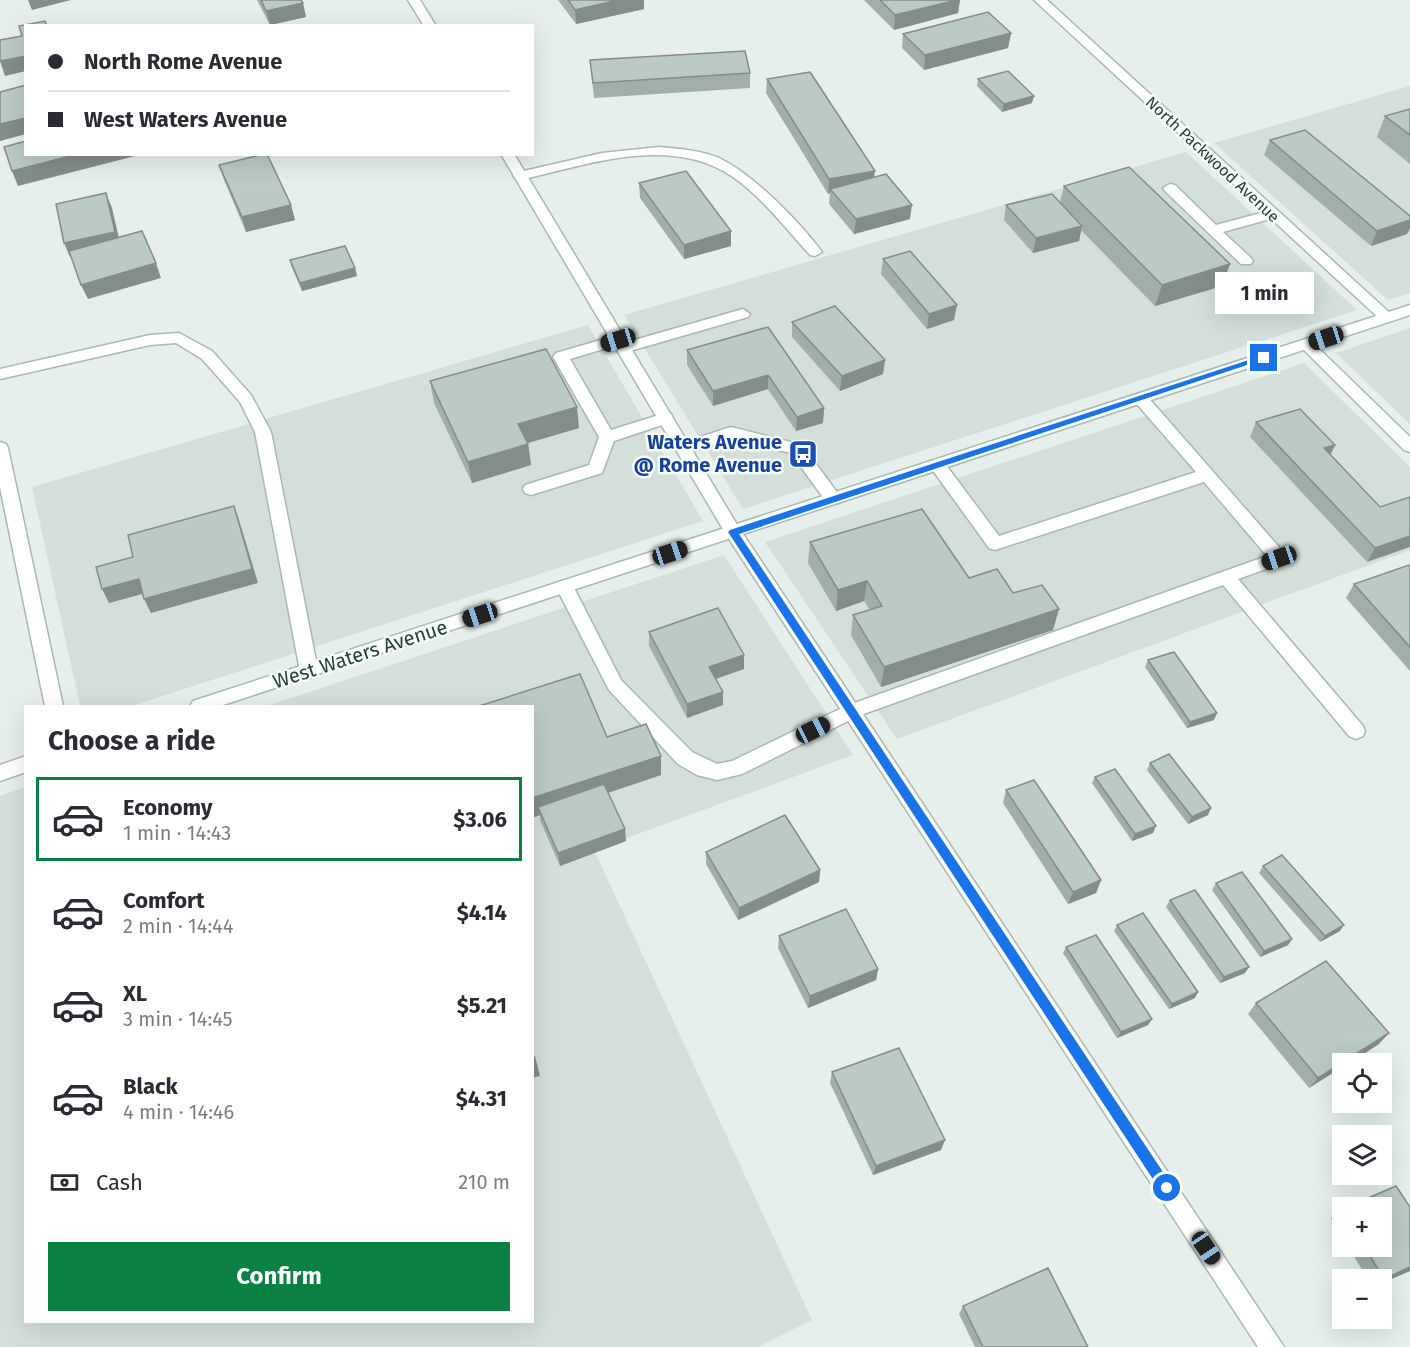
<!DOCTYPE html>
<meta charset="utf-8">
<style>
body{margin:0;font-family:"Fira Sans",sans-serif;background:#f7f7f7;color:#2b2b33;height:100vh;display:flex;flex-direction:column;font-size:22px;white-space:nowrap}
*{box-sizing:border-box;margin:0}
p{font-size:20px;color:#7c7c81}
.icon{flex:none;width:33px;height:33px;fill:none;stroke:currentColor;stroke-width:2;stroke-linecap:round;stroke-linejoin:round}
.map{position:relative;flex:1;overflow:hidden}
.panel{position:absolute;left:24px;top:705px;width:510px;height:618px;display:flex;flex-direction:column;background:#fff;border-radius:0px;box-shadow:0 6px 24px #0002}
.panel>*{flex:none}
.hud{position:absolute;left:24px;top:24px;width:510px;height:132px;border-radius:0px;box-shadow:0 6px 24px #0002;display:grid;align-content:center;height:132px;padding:0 24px;background:#fff}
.buttons{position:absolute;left:1332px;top:1053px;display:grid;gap:12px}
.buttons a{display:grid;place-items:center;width:60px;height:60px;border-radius:0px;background:#fff;box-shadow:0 6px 24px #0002;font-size:30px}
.end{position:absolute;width:27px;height:27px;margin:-14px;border:8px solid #1a73e8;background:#fff;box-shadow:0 0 0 3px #fff}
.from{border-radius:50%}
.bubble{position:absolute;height:42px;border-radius:0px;background:#fff;box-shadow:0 6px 24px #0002;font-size:20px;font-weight:700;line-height:42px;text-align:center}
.car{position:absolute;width:18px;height:36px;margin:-18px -9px;border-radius:8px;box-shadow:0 0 4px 2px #0007;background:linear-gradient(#222 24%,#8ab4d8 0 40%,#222 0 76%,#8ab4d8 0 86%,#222 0)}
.hud b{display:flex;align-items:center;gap:21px;height:57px;font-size:22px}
.hud b+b{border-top:2px solid #e1e1e2}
.hud i{width:15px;height:15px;background:#2b2b33}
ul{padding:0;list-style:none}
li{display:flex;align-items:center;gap:18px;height:84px;margin:0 12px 9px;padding:0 12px;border:3px solid transparent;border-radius:0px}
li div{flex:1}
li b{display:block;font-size:22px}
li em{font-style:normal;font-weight:700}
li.current{border-color:#0b8043}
li>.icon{width:54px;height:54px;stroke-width:1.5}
h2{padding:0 24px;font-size:27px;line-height:72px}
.pay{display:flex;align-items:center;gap:15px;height:66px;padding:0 24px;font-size:22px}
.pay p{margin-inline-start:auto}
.cta{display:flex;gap:12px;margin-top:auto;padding:12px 24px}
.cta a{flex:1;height:69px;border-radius:0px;background:#0b8043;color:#fff;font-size:24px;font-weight:700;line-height:69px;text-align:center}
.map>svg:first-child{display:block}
.built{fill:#d4dfda}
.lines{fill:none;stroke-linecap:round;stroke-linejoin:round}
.service-casing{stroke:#a8b8b2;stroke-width:3}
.minor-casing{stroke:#a8b8b2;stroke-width:3}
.tertiary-casing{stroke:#a8b8b2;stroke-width:3}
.secondary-casing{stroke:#a4bbb3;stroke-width:3}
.service{fill:#fff;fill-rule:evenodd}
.minor{fill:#fff;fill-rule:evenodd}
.tertiary{fill:#fff;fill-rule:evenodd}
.secondary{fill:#fff;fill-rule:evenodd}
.wall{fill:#a1aea9}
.shaded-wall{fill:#838d89}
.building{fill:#bbcac4;stroke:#838d89;stroke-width:1.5}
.route{fill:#1a73e8}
.labels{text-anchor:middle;stroke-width:5;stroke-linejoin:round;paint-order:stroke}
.far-street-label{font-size:16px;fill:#24423a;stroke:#f7fbf9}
.transit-label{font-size:20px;font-weight:bold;fill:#164399;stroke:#f7fbf9;text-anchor:end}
.street-label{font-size:20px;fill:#24423a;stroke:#f7fbf9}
</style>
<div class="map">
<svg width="1410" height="1347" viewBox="0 0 1410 1347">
<rect width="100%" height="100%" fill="#e6efeb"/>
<g class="built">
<polygon points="1410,86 1410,293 1388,300 1214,143"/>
<polygon points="1186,152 1357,310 743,509 624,315"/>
<polygon points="588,325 703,521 132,706 80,706 32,487"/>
<polygon points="1410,328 1410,424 1336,353"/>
<polygon points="1304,363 1410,467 1410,550 897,739 765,542"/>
<polygon points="724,555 853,755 594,850 812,1320 757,1347 0,1347 0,796 25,787 26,1322 532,1322 532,706 267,706"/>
</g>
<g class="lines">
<g class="service-casing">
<g id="service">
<path d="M659 147C679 149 700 150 719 158 753 174 800 222 822 252L815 256 810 255C786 229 763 198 733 177 670 134 587 165 520 180L513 176 515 173 602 153Z"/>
<polygon points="1170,184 1175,185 1216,225 1272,210 1277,211 1279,214 1277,217 1223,232 1251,258 1253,261 1251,264 1241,264 1165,191 1163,188"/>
<polygon points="743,309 750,314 748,317 623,353 618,352 616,348 617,345 570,359 611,430 665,413 671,414 673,418 671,422 614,441 602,473 531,495 525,493 523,489 525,485 589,465 599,437 553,357 556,353 618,335 623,337 625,340 624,343"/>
<polygon points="179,333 212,351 251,395 271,432 318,671 315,676 309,678 303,676 300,671 255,432 240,402 202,359 176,343 150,345 0,379 0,369 150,335"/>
<polygon points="1141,394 1146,395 1285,554 1287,558 1285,562 1238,579 1363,726 1365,731 1363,736 1356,739 1349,736 1223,585 858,716 742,774 717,780 697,775 678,764 609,690 556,587 559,582 565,580 571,582 621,680 692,752 717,764 732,761 846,706 1267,556 1204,482 995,550 989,548 929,465 931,461 943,461 999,536 1196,472 1136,403 1133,399 1136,395"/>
<polygon points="731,427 802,445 839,495 841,499 839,503 827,503 791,453 731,439 684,454 678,452 676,448 678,444"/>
</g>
</g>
<g class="minor-casing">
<g id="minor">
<polygon points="1034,0 1047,0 1392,315 1394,318 1392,321 1382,321"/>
<polygon points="1306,339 1311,341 1410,437 1410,452 1404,450 1301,347 1299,344"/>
<polygon points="0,442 6,444 8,448 63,706 45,706 0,487"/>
<polygon points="733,526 739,528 1284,1347 1258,1347 727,536 725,532 727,528"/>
</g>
</g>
<g class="tertiary-casing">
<g id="tertiary">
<polygon points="408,0 420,0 436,26 424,26"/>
<polygon points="501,154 514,154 739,528 741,532 739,536 733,538 727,536"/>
</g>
</g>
<g class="secondary-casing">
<g id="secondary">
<polygon points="1410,305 1410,315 220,706 190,706 193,701 199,699"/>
<polygon points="26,756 26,772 0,781 0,765"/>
</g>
</g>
<use href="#service" class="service"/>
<use href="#minor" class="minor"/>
<use href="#tertiary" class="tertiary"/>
<use href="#secondary" class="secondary"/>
</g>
<g class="wall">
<polygon points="257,0 301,0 306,17 270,25"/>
<polygon points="558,0 644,0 644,9 576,24"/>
<polygon points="864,0 960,0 958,13 894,30"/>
<polygon points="1011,33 1008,48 924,70 902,48 903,34"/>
<polygon points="590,60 750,73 750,88 594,98"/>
<polygon points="767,79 874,177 910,219 854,234 829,204 830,193 828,194 766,93"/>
<polygon points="978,79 1032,103 1002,112 977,86"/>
<polygon points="1410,109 1410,164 1377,137 1385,116"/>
<polygon points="1270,140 1410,216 1410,228 1407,234 1371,246 1264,155"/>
<polygon points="219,165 295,220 246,232 224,180"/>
<polygon points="639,183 731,231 731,246 684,259 640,198"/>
<polygon points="1064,186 1222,286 1155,306 1081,230 1079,241 1033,253 1004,220 1006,205 1060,202"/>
<polygon points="883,259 954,320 927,329 881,274"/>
<polygon points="290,260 355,268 357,276 302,291 292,268"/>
<polygon points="792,322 885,360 883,374 840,391 792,337"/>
<polygon points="768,327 824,408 823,423 796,431 768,389 713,406 687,365 687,350"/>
<polygon points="430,381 579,428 528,443 531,465 472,483 434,403"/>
<polygon points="1256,422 1335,445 1330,455 1380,507 1410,497 1367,562 1250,437"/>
<polygon points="810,542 969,578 1013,593 1053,630 881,687 851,635 853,615 870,610 864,601 836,611 808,563"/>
<polygon points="1410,566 1410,671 1346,598 1354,584"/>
<polygon points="649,632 744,655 744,669 716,679 723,705 687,718 649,646"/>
<polygon points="1148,660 1214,720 1187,728 1145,667"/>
<polygon points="532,706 607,737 661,756 661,775 608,793 626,841 560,866 540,820 540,815 532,818"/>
<polygon points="1150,763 1208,815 1188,824 1147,770"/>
<polygon points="1095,777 1153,833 1132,841 1092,783"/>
<polygon points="1006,790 1101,880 1096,893 1068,904 1003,803"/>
<polygon points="706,852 820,870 819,882 738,920 706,864"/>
<polygon points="1263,866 1340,931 1320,942 1259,873"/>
<polygon points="1216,883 1292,939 1288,945 1260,957 1212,890"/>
<polygon points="1170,900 1245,973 1220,983 1166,907"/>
<polygon points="1117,925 1195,998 1169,1009 1114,931"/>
<polygon points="779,936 878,969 876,980 808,1008 778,948"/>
<polygon points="1066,947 1152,1019 1148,1025 1117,1038 1063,953"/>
<polygon points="1256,1003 1379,1044 1309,1088 1248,1014"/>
<polygon points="832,1072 941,1150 873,1175 830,1083"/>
<polygon points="1410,1207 1410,1271 1382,1283 1382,1280 1368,1280 1348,1246 1382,1246"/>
<polygon points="1341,1209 1342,1209 1342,1238 1331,1218"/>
<polygon points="963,1306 1088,1347 975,1347 959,1314"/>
</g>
<g class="shaded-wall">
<polygon points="28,0 71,0 32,10"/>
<polygon points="618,0 644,0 644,9 576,24 575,10"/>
<polygon points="957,0 960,0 958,13 894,30 895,15"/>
<polygon points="303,3 306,17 270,25 266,11"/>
<polygon points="1011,33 1008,48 924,70 925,55"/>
<polygon points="26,56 26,71 5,76 0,61"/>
<polygon points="1034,96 1032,103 1002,112 1004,104"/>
<polygon points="26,118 26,134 0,141 0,124"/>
<polygon points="78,154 139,155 18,186 12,171"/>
<polygon points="875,171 873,185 830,189 830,193 828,194 829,179"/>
<polygon points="106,193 112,208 121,247 70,257 64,243"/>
<polygon points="291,205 295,220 246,232 242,217"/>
<polygon points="912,205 910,219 854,234 856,219"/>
<polygon points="1410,220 1410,228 1407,234 1371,246 1377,231"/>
<polygon points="1082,226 1079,241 1033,253 1036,238"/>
<polygon points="731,231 731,246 684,259 684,245"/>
<polygon points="156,263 161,278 88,299 81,285"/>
<polygon points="1230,264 1222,286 1155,306 1162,285"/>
<polygon points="355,268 357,276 302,291 300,283"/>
<polygon points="957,305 954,320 927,329 929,314"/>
<polygon points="885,360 883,374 840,391 842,376"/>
<polygon points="768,375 768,389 713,406 713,391"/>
<polygon points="577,407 579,428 521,445 518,424"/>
<polygon points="824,408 823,423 796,431 797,417"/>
<polygon points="528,444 531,465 472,483 468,462"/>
<polygon points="1335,445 1328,460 1324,448"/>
<polygon points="234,506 239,520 258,583 151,613 144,599"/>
<polygon points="1410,536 1410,547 1367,562 1375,548"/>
<polygon points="139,579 146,593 109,603 102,589"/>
<polygon points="867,581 864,601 836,611 838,590"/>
<polygon points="1059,609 1053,630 881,687 884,667"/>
<polygon points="744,655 744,669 709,681 709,667"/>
<polygon points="723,692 723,705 687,718 687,704"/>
<polygon points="1217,713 1214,720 1187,728 1190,722"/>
<polygon points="661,756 661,775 541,815 538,807 540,815 532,818 532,798"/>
<polygon points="1211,808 1208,815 1188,824 1192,817"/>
<polygon points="1156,826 1153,833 1132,841 1135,834"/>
<polygon points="625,829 626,841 560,866 558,853"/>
<polygon points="820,870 819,882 738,920 739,908"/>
<polygon points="1101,880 1096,893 1068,904 1073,892"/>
<polygon points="1344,925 1340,931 1320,942 1325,936"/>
<polygon points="1292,939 1288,945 1260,957 1264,951"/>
<polygon points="1249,967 1245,973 1220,983 1224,977"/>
<polygon points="878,969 876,980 808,1008 810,996"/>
<polygon points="1198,992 1195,998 1169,1009 1172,1004"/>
<polygon points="1152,1019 1148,1025 1117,1038 1121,1032"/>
<polygon points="1389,1033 1379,1044 1348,1064 1342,1064 1342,1067 1309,1088 1318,1078"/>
<polygon points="535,1056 540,1076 532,1078 532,1057"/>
<polygon points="945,1140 941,1150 873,1175 876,1166"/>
<polygon points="1410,1267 1410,1271 1382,1283 1382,1281 1384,1279"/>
</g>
<g class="building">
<polygon points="261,0 301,0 303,3 266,11"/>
<polygon points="568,0 618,0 575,10"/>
<polygon points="880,0 957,0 895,15"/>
<polygon points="988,12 1011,33 925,55 903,34"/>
<polygon points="45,21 47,26 26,26 26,56 0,61 0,40 22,36 19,26"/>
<polygon points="745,51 750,73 593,83 590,60"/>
<polygon points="1008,71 1034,96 1004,104 978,79"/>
<polygon points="810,72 875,171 829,179 767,79"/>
<polygon points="26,85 26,118 0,124 0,92"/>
<polygon points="1410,109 1410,135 1385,116"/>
<polygon points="1305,130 1410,216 1410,220 1377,231 1270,140"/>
<polygon points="26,141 26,154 78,154 12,171 4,147"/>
<polygon points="264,154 267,154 291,205 242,217 219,165"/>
<polygon points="1129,167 1230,264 1162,285 1064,186"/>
<polygon points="686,171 731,231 684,245 639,183"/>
<polygon points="886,174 912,205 856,219 830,189"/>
<polygon points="106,193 115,232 64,243 56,204"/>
<polygon points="1052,194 1082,226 1036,238 1006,205"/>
<polygon points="142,231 156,263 81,285 69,251"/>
<polygon points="345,246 355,268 300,283 290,260"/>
<polygon points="910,251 957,305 929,314 883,259"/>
<polygon points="835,306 885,360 842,376 792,322"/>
<polygon points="768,327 824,408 797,417 768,375 713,391 687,350"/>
<polygon points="546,349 577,407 518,424 528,444 468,462 430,381"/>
<polygon points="1300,409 1335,445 1324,448 1380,507 1410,497 1410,536 1375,548 1256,422"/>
<polygon points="234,506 252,569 144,599 139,579 102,589 96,567 133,557 128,535"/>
<polygon points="922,509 969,578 997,569 1013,593 1042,585 1059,609 884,667 853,615 882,606 867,581 838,590 810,542"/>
<polygon points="1409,565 1410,566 1410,647 1354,584"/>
<polygon points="718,608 744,655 709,667 723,692 687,704 649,632"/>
<polygon points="1174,652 1217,713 1190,722 1148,660"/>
<polygon points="580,674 607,737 646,724 661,756 532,798 532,706 479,706"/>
<polygon points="1169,754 1211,808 1192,817 1150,763"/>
<polygon points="1115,769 1156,826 1135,834 1095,777"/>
<polygon points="1034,780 1101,880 1073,892 1006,790"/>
<polygon points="604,784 625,829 558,853 538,807"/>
<polygon points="785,815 820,870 739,908 706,852"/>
<polygon points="1282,855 1344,925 1325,936 1263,866"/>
<polygon points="1242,872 1292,939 1264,951 1216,883"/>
<polygon points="1195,890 1249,967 1224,977 1170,900"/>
<polygon points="846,909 878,969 810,996 779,936"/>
<polygon points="1143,913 1198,992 1172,1004 1117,925"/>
<polygon points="1096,935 1152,1019 1121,1032 1066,947"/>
<polygon points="1326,961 1389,1033 1318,1078 1256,1003"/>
<polygon points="899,1048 945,1140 876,1166 832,1072"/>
<polygon points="1396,1186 1410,1207 1410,1267 1384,1279 1364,1246 1382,1246 1382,1208 1345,1208"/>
<polygon points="1048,1268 1088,1347 983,1347 963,1306"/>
</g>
<polygon class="route" points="1261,356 1268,358 739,534 1171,1184 1173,1188 1171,1193 1167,1194 1162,1193 728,532 730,530"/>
<defs>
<g id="bus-square" transform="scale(1.5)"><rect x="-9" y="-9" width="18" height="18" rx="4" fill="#1a4fb4" stroke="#f7fbf9"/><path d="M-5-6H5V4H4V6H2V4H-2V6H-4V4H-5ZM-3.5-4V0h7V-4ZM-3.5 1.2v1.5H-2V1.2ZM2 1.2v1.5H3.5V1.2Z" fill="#fff"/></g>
</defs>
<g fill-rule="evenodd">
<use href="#bus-square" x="803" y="454"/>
</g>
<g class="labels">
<g class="far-street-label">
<text transform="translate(1213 159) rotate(43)" y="6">North Packwood Avenue</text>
</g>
<g class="transit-label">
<text x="782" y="449">Waters Avenue<tspan x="782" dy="23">@ Rome Avenue</tspan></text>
</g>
<g class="street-label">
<text transform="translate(360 654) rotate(-18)" y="7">West Waters Avenue</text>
</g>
</g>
</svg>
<div class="buttons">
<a><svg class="icon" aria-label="locate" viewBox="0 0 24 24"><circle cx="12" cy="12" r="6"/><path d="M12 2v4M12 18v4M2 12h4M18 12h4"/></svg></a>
<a><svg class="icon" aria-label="layers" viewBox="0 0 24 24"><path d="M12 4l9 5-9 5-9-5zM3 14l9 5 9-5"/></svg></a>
<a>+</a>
<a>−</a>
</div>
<i class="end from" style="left:1167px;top:1188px"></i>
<i class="end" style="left:1264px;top:358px"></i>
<div class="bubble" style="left:1215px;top:272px;width:99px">1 min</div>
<i class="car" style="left:1326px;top:338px;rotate:252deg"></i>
<i class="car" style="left:618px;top:340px;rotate:253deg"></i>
<i class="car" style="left:670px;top:553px;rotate:72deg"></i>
<i class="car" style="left:1279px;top:558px;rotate:251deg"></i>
<i class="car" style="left:480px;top:615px;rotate:252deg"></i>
<i class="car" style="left:813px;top:730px;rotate:64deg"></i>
<i class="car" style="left:1206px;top:1248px;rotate:146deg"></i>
<div class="hud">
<b><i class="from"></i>North Rome Avenue</b>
<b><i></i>West Waters Avenue</b>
</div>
<section class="panel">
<h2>Choose a ride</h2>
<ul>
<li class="current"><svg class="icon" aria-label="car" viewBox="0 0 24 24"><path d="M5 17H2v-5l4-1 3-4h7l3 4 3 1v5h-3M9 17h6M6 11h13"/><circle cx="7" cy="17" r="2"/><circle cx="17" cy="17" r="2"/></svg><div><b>Economy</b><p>1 min · 14:43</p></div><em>$3.06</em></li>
<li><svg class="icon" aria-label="car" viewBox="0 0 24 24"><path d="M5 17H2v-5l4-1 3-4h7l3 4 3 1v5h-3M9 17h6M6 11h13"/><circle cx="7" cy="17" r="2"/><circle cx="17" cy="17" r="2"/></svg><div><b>Comfort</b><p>2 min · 14:44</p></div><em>$4.14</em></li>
<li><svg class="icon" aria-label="car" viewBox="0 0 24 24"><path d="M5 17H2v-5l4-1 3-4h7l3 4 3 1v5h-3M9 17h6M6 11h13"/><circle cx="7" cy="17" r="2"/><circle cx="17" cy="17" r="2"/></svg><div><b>XL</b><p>3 min · 14:45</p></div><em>$5.21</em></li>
<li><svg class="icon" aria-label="car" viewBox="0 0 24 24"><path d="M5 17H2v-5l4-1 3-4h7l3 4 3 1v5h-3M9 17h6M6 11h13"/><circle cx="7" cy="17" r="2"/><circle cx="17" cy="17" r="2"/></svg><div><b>Black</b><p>4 min · 14:46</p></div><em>$4.31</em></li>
</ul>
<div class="pay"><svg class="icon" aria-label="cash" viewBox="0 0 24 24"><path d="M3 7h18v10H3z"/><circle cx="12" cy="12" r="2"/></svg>Cash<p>210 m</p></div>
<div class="cta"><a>Confirm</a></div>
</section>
</div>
